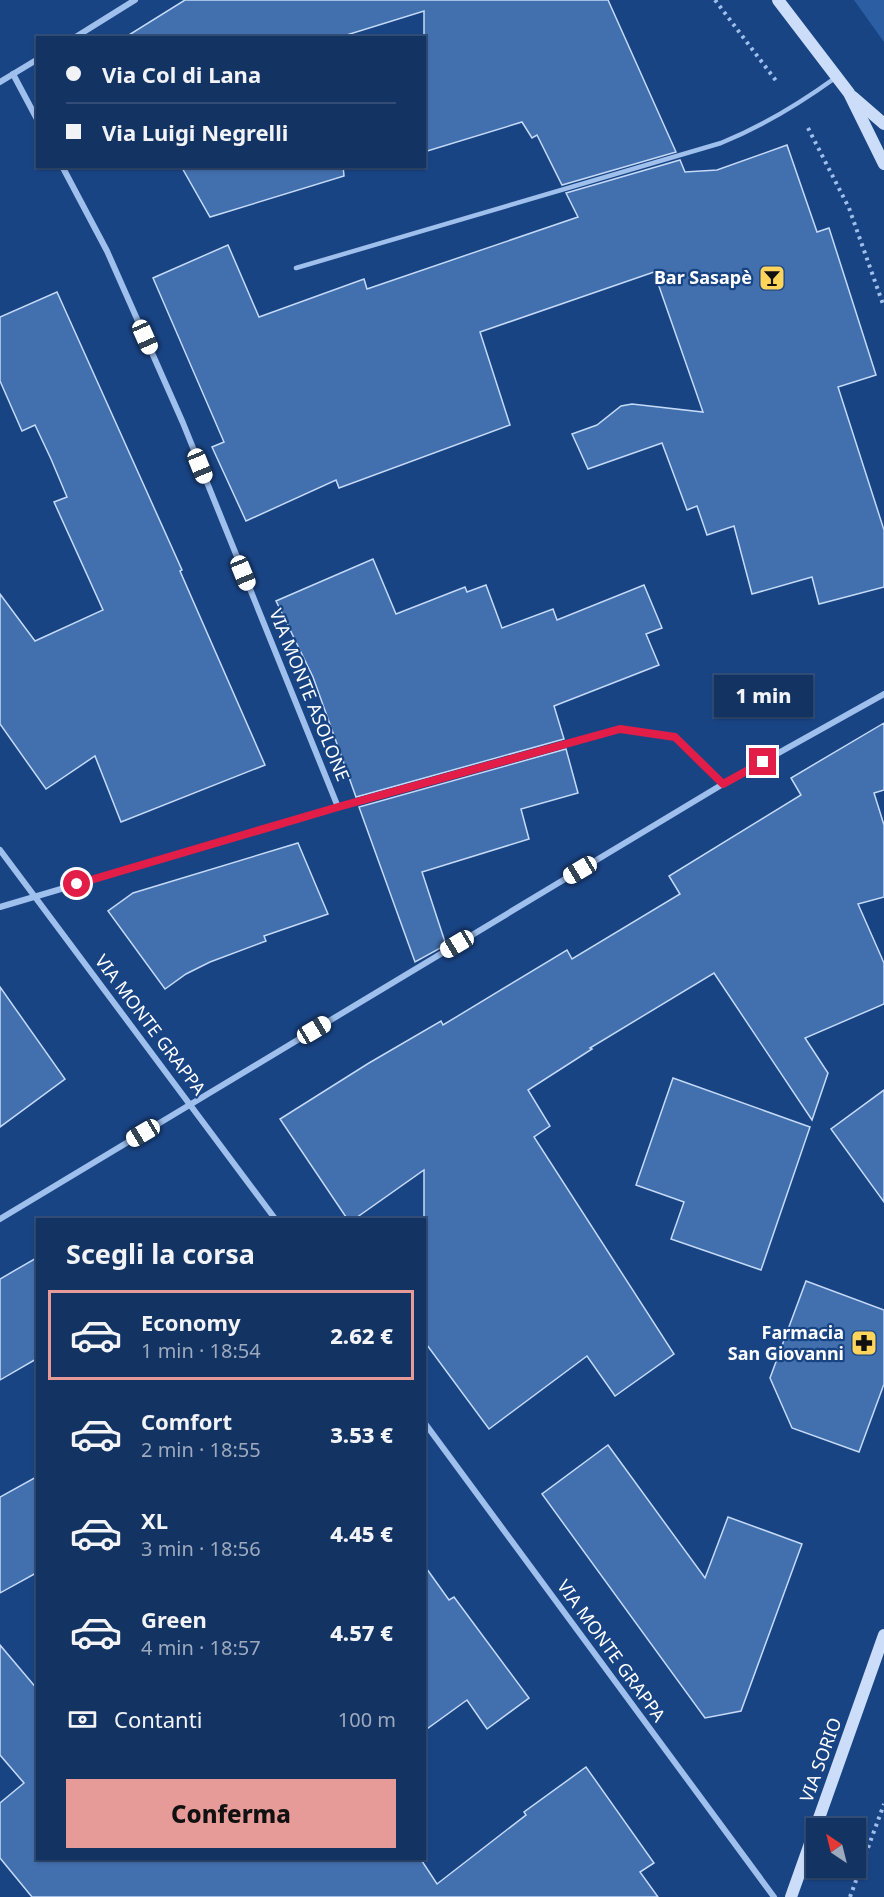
<!DOCTYPE html>
<html lang="it">
<meta charset="utf-8">
<style>
body{margin:0;font-family:"Noto Sans",sans-serif;background:#1c3b69;color:#f1f3f6;height:100vh;display:flex;flex-direction:column;font-size:22px;white-space:nowrap}
*{box-sizing:border-box;margin:0}
p{font-size:20px;color:#9daabe}
.icon{flex:none;width:33px;height:33px;fill:none;stroke:currentColor;stroke-width:2;stroke-linecap:round;stroke-linejoin:round}
.map{position:relative;flex:1;overflow:hidden}
.panel{position:absolute;left:36px;top:1218px;width:390px;height:642px;display:flex;flex-direction:column;background:#133363;border-radius:0px;box-shadow:0 2px 4px #0004,0 0 0 2px #324e78}
.panel>*{flex:none}
.top-card{position:absolute;left:36px;top:36px;width:390px;height:132px;border-radius:0px;box-shadow:0 2px 4px #0004,0 0 0 2px #324e78;display:grid;align-content:center;height:132px;padding:0 30px;background:#133363}
.needle{width:39px;rotate:325deg}
.buttons{position:absolute;left:806px;top:1818px;display:grid;gap:12px}
.buttons a{display:grid;place-items:center;width:60px;height:60px;border-radius:0px;background:#133363;box-shadow:0 2px 4px #0004,0 0 0 2px #324e78;font-size:30px}
.end{position:absolute;width:27px;height:27px;margin:-14px;border:8px solid #e11d48;background:#fff;box-shadow:0 0 0 3px #fff}
.from{border-radius:50%}
.bubble{position:absolute;height:42px;border-radius:0px;background:#133363;box-shadow:0 2px 4px #0004,0 0 0 2px #324e78;font-size:20px;font-weight:800;line-height:42px;text-align:center}
.car{position:absolute;width:18px;height:36px;margin:-18px -9px;border-radius:8px;box-shadow:0 0 4px 2px #0007;background:linear-gradient(#fff 24%,#345 0 40%,#fff 0 76%,#345 0 86%,#fff 0)}
.top-card b{display:flex;align-items:center;gap:21px;height:57px;font-size:22px}
.top-card b+b{border-top:2px solid #324e78}
.top-card i{width:15px;height:15px;background:#f1f3f6}
ul{padding:0;list-style:none}
li{display:flex;align-items:center;gap:18px;height:90px;margin:0 12px 9px;padding:0 18px;border:3px solid transparent;border-radius:0px}
li div{flex:1}
li b{display:block;font-size:22px}
li em{font-style:normal;font-weight:800}
li.selected{border-color:#e69b98}
li>.icon{width:54px;height:54px;stroke-width:1.5}
h2{padding:0 30px;font-size:27px;line-height:72px}
.pay{display:flex;align-items:center;gap:15px;height:66px;padding:0 30px;font-size:22px}
.pay p{margin-inline-start:auto}
.cta{display:flex;gap:12px;margin-top:auto;padding:12px 30px}
.cta a{flex:1;height:69px;border-radius:0px;background:#e69b98;color:#111;font-size:24px;font-weight:800;line-height:69px;text-align:center}
.map>svg:first-child{display:block}
.green{fill:#2c5ea3}
.building{fill:#426fad;stroke:#c4daf9;stroke-width:1.5}
.lines{fill:none;stroke-linecap:round;stroke-linejoin:round}
.path{stroke:#9fbfec;stroke-width:4;stroke-dasharray:3 4.5;stroke-linecap:butt}
.lane{stroke:#9fbfec;stroke-width:4.5}
.street{stroke:#9fbfec;stroke-width:6}
.secondary{stroke:#cbddf8;stroke-width:12}
.route{stroke:#e11d48;stroke-width:8}
.labels{text-anchor:middle;stroke-width:4.5;stroke-linejoin:round;paint-order:stroke}
.poi-label{font-size:18px;font-weight:bold;fill:#fff;stroke:#194484;text-anchor:end}
.street-label{font-size:18px;fill:#fff;stroke:#194484}
</style>
<div class="map">
<svg width="884" height="1897" viewBox="0 0 884 1897">
<rect width="100%" height="100%" fill="#194484"/>
<polygon class="green" points="854,0 884,0 884,42"/>
<g class="building">
<polygon points="185,0 608,0 676,152 562,185 537,135 532,138 522,122 424,152 424,11 337,38 124,38"/>
<polygon points="787,145 817,232 829,228 876,375 838,387 884,530 884,587 819,604 812,577 752,594 734,526 707,535 697,506 687,510 662,443 588,469 572,434 597,425 621,406 632,404 703,412 654,272 480,332 510,425 339,488 336,480 246,521 212,447 224,442 153,278 228,245 259,317 364,279 367,289 578,217 566,193 680,160 685,172 717,170"/>
<polygon points="181,166 343,166 344,176 210,217"/>
<polygon points="57,292 182,570 180,571 265,765 121,822 95,756 46,789 0,724 0,594 35,641 103,610 54,502 67,497 51,459 35,425 22,431 0,381 0,317"/>
<polygon points="373,559 396,614 465,587 467,592 486,585 502,628 553,609 557,620 644,585 662,628 646,634 659,665 554,706 564,739 356,797 313,677 276,601"/>
<polygon points="884,723 884,790 874,793 884,825 884,897 858,904 884,963 884,1004 805,1038 828,1073 812,1120 714,973 590,1048 592,1049 528,1090 550,1126 534,1137 674,1354 615,1396 587,1356 489,1429 424,1341 424,1170 353,1220 348,1220 280,1119 369,1063 441,1021 443,1025 567,950 572,959 680,894 669,876 801,795 791,778"/>
<polygon points="566,749 578,793 521,809 529,839 422,872 446,945 415,962 359,807"/>
<polygon points="298,843 328,914 264,936 266,941 210,962 186,974 165,989 108,911 133,893"/>
<polygon points="0,987 65,1079 0,1127"/>
<polygon points="673,1078 810,1127 761,1270 671,1239 684,1202 636,1185"/>
<polygon points="884,1090 884,1202 831,1129"/>
<polygon points="38,1257 38,1358 0,1380 0,1279"/>
<polygon points="806,1281 884,1310 884,1384 859,1452 792,1428 770,1378"/>
<polygon points="608,1445 705,1578 728,1517 802,1544 741,1711 705,1718 542,1494"/>
<polygon points="38,1476 38,1572 0,1593 0,1497"/>
<polygon points="424,1565 449,1600 454,1597 529,1698 487,1729 467,1700 424,1731"/>
<polygon points="0,1645 38,1690 38,1858 420,1858 437,1884 526,1815 524,1812 586,1767 654,1863 640,1872 658,1897 32,1897 0,1858 0,1803 24,1783 0,1755"/>
</g>
<g class="lines">
<g class="path">
<polyline points="715,0 777,82"/>
<polyline points="808,128 849,208 884,307"/>
<polyline points="850,1897 884,1804"/>
</g>
<path class="lane" d="M296 268 721 143C763 126 799 104 835 78"/>
<g class="street">
<polyline points="74,38 135,0"/>
<polyline points="13,74 38,121"/>
<polyline points="0,82 38,59"/>
<polyline points="62,166 107,251 183,423 338,807"/>
<polyline points="0,850 276,1220"/>
<polyline points="0,907 338,807 620,729 675,737 723,784"/>
<polyline points="0,1219 723,784 884,694"/>
<polyline points="424,1422 774,1897"/>
</g>
<g class="secondary">
<polyline points="778,0 849,93 884,164"/>
<polyline points="853,97 884,124"/>
<polyline points="791,1897 884,1635"/>
</g>
</g>
<g class="lines">
<polyline class="route" points="77,884 338,807 620,729 675,737 723,784 763,762"/>
</g>
<defs>
<g id="bar-square" transform="scale(1.35)"><rect x="-9" y="-9" width="18" height="18" rx="4" fill="#fed45a" stroke="#194484"/><path d="M-6-5H6L.8 .8V4.5H3.5V6h-7V4.5H-.8V.8Z" fill="#111"/></g>
<g id="pharmacy-square" transform="scale(1.35)"><rect x="-9" y="-9" width="18" height="18" rx="4" fill="#fed45a" stroke="#194484"/><path d="M-2-6h4v4h4v4h-4v4h-4v-4h-4v-4h4Z" fill="#111"/></g>
</defs>
<g fill-rule="evenodd">
<use href="#bar-square" x="772" y="278"/>
<use href="#pharmacy-square" x="864" y="1343"/>
</g>
<g class="labels">
<g class="poi-label">
<text x="752" y="284">Bar Sasapè</text>
<text x="844" y="1339">Farmacia<tspan x="844" dy="21">San Giovanni</tspan></text>
</g>
<g class="street-label">
<text transform="translate(309 695) rotate(68)" y="6">VIA MONTE ASOLONE</text>
<text transform="translate(150 1025) rotate(53)" y="6">VIA MONTE GRAPPA</text>
<text transform="translate(611 1651) rotate(54)" y="6">VIA MONTE GRAPPA</text>
<text transform="translate(821 1760) rotate(-70)" y="6">VIA SORIO</text>
</g>
</g>
</svg>
<div class="buttons">
<a><svg class="needle" viewBox="-14 -14 28 28"><path d="M0-13l5 13h-10z" fill="#e53935"/><path d="M0 13l5-13h-10z" fill="#9daabe"/></svg></a>
</div>
<i class="end from" style="left:77px;top:884px"></i>
<i class="end" style="left:763px;top:762px"></i>
<div class="bubble" style="left:714px;top:675px;width:99px">1 min</div>
<i class="car" style="left:145px;top:337px;rotate:156deg"></i>
<i class="car" style="left:200px;top:466px;rotate:158deg"></i>
<i class="car" style="left:243px;top:573px;rotate:158deg"></i>
<i class="car" style="left:580px;top:870px;rotate:239deg"></i>
<i class="car" style="left:457px;top:944px;rotate:239deg"></i>
<i class="car" style="left:314px;top:1030px;rotate:59deg"></i>
<i class="car" style="left:143px;top:1133px;rotate:239deg"></i>
<div class="top-card">
<b><i class="from"></i>Via Col di Lana</b>
<b><i></i>Via Luigi Negrelli</b>
</div>
<section class="panel">
<h2>Scegli la corsa</h2>
<ul>
<li class="selected"><svg class="icon" aria-label="car" viewBox="0 0 24 24"><path d="M5 17H2v-5l4-1 3-4h7l3 4 3 1v5h-3M9 17h6M6 11h13"/><circle cx="7" cy="17" r="2"/><circle cx="17" cy="17" r="2"/></svg><div><b>Economy</b><p>1 min · 18:54</p></div><em>2.62 €</em></li>
<li><svg class="icon" aria-label="car" viewBox="0 0 24 24"><path d="M5 17H2v-5l4-1 3-4h7l3 4 3 1v5h-3M9 17h6M6 11h13"/><circle cx="7" cy="17" r="2"/><circle cx="17" cy="17" r="2"/></svg><div><b>Comfort</b><p>2 min · 18:55</p></div><em>3.53 €</em></li>
<li><svg class="icon" aria-label="car" viewBox="0 0 24 24"><path d="M5 17H2v-5l4-1 3-4h7l3 4 3 1v5h-3M9 17h6M6 11h13"/><circle cx="7" cy="17" r="2"/><circle cx="17" cy="17" r="2"/></svg><div><b>XL</b><p>3 min · 18:56</p></div><em>4.45 €</em></li>
<li><svg class="icon" aria-label="car" viewBox="0 0 24 24"><path d="M5 17H2v-5l4-1 3-4h7l3 4 3 1v5h-3M9 17h6M6 11h13"/><circle cx="7" cy="17" r="2"/><circle cx="17" cy="17" r="2"/></svg><div><b>Green</b><p>4 min · 18:57</p></div><em>4.57 €</em></li>
</ul>
<div class="pay"><svg class="icon" aria-label="cash" viewBox="0 0 24 24"><path d="M3 7h18v10H3z"/><circle cx="12" cy="12" r="2"/></svg>Contanti<p>100 m</p></div>
<div class="cta"><a>Conferma</a></div>
</section>
</div>
